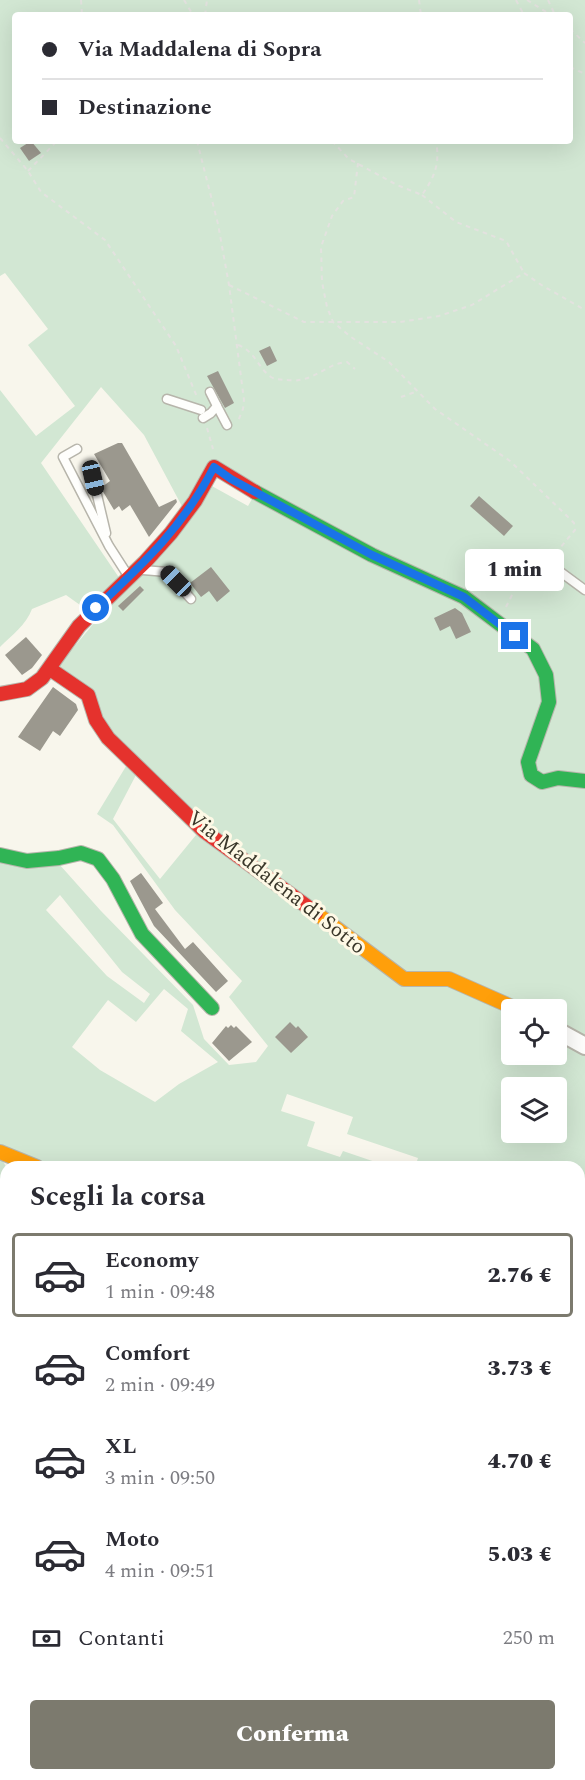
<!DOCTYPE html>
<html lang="it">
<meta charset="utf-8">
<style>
body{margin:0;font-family:Spectral,serif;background:#f2f2f3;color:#2b2b33;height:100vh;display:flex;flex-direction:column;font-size:22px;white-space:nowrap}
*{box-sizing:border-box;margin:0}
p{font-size:20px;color:#7c7c81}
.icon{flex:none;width:33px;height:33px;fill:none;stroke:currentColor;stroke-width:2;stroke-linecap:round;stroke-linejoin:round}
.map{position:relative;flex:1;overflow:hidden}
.side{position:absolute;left:0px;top:1161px;width:585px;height:620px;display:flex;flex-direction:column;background:#fff;border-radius:18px 18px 0 0;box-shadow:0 6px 24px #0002}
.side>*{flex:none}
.hud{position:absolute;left:12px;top:12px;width:561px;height:132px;border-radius:6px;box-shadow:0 6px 24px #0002;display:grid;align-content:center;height:132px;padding:0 30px;background:#fff}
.buttons{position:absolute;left:501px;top:999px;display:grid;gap:12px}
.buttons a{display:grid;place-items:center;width:66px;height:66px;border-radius:6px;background:#fff;box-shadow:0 6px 24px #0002;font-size:30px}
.end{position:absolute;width:27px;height:27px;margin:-14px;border:8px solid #1a73e8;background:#fff;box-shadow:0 0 0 3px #fff}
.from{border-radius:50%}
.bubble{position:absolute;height:42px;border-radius:6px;background:#fff;box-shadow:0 6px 24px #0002;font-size:20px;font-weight:800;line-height:42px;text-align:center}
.car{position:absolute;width:18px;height:36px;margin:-18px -9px;border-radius:8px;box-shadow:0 0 4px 2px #0007;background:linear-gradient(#222 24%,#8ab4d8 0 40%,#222 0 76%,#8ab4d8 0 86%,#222 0)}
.hud b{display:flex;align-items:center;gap:21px;height:57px;font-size:22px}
.hud b+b{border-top:2px solid #e1e1e2}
.hud i{width:15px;height:15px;background:#2b2b33}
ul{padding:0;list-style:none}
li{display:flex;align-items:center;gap:18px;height:84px;margin:0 12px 9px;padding:0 18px;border:3px solid transparent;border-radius:6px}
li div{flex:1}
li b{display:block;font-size:22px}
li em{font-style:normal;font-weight:800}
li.current{border-color:#7c7a6e}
li>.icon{width:54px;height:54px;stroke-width:1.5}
h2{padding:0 30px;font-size:27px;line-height:72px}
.pay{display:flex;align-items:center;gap:15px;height:66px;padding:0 30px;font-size:22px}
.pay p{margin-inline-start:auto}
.button{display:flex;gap:12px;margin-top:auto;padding:12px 30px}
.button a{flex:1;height:69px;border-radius:6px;background:#7c7a6e;color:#fff;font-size:24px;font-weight:800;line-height:69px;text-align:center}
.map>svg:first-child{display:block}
.green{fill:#d2e7d3;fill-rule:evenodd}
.building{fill:#9b988e}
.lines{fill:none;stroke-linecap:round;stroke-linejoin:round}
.lane-casing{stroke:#b7b5ab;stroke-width:11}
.street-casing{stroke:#b7b5ab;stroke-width:20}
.fast-casing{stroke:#b7b5ab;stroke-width:16}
.slow-casing{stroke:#b7b5ab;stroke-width:16}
.jam-casing{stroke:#b7b5ab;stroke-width:16}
.path{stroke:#e3e2df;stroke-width:2;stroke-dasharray:4.5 4.5;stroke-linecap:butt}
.lane{stroke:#fefefc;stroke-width:8}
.street{stroke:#fefefc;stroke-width:16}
.fast{stroke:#30b455;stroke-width:14}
.slow{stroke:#ff9f0a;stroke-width:14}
.jam{stroke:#e5322d;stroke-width:14}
.route{stroke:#1a73e8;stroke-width:8}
.labels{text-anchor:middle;stroke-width:6;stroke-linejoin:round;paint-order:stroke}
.street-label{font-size:21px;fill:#3a372a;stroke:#fef9e6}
</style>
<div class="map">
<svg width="585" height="1780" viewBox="0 0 585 1780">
<rect width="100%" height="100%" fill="#f8f6ec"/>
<g class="green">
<path d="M0 0H585V1465L579 1461V1167H415L418 1158 347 1134 353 1117 287 1094 281 1111 315 1122 307 1146 340 1157 343 1151 390 1167H45L0 1147V860L59 864 101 911 193 1005 204 1039 229 1065 256 1062 268 1046 229 997 242 981 175 910 113 825 97 814 128 763 246 859 106 729 58 666 210 485 248 506 259 487 208 463 184 510 144 435 101 387 41 463 120 579 87 610 66 595 32 609C26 625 12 635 0 647V390L36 436 75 406 28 345 48 329 5 273 0 276ZM15 15H570V141H15ZM136 775 196 835 160 879 113 819ZM60 895 122 972 150 994 144 1003 107 976 46 910ZM164 989 188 1009 181 1031 218 1062 179 1084 155 1102 100 1070 72 1047 108 1000 136 1022ZM512 1010H556V1054H512ZM512 1088H556V1132H512Z"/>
<polygon points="0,1155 6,1167 6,1774 579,1774 579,1513 585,1516 585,1780 0,1780"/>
</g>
<g class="building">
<polygon points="31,141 41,153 29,161 20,148"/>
<polygon points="270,346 277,361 267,366 259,351"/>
<polygon points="218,371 234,403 225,408 207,376"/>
<polygon points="118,443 122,443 159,507 176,499 177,502 149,537 130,505 122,511 119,506 114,510 102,490 102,487 110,481 94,454"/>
<polygon points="479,496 513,526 504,536 470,506"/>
<polygon points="211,567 230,591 217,602 209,591 201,597 190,583"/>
<polygon points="140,586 144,590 123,611 118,606"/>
<polygon points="455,608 462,613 471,632 456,639 450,626 440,631 434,618"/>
<polygon points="26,637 42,655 32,668 22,675 5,655"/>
<polygon points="53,687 76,704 78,710 60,736 53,731 40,751 18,737"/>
<polygon points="141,873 163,903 155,909 185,949 193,942 228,981 216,992 154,926 130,881"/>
<polygon points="290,1022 296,1028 298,1026 308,1037 291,1053 275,1037"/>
<polygon points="231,1025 234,1028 236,1026 252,1042 229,1061 212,1043 226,1026 228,1028"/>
</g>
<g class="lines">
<g class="lane-casing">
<g id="lane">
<polyline points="167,399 201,410"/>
<polyline points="217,406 227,425"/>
<polyline points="203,418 211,413 217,406 210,392"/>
<polyline points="77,449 63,457 109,546 127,574"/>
<polyline points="93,478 106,533"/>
<polyline points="547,562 585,590"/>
<polyline points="143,570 167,572 191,599"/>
<polyline points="0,1244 6,1247"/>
</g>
</g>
<g class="street-casing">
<g id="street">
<polyline points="556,1030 585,1046"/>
<polyline points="0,1624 6,1616"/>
</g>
</g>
<g class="fast-casing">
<g id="fast">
<polyline points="255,492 372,555 464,597 533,649 546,675 549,702 528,762 531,775 542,782 558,778 585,781"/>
<polyline points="0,855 27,861 59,858 81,853 98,859 113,879 142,934 212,1008"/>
</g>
</g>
<g class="slow-casing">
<g id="slow">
<polyline points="316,913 404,979 449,979 519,1010"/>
<polyline points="0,1152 37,1167"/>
<polyline points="579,1501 585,1505"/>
</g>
</g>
<g class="jam-casing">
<g id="jam">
<polyline points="50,669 88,695 96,720 108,738 204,831 316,913"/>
<polyline points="0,694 27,689 42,678 79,626 145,562 171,533 195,501 214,467 255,492"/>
</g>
</g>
<g class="path">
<polyline points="81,0 82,15"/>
<polyline points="184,0 193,15"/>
<polyline points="419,0 421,15"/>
<polyline points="516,0 524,15"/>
<polyline points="527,0 551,15"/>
<polyline points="548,0 555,15"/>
<polyline points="205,15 207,0"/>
<polyline points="570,29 585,43"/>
<polyline points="570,67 585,74"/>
<polyline points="0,138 28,171 41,192 105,240 176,346 197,397"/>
<polyline points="197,141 218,224 229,285 244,400 243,409 238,421"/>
<path d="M332 141 349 159 397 185 422 195C435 176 440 164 436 141"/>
<polyline points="358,163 354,197 343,201 332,216 321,247 322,282 327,307 333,322 351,337 389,362 435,409 510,461 567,516 574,523 575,530 555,554"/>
<polyline points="28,171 57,141"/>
<polyline points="422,195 456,222 506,241 524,273"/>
<polyline points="229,285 304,322 400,322 439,316 472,305 524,273 543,286 585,310"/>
<path d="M238 345C255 351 258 368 271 377 276 380 279 379 285 380 289 380 295 381 299 380 317 378 329 363 347 362L355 369"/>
<polyline points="401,397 418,391"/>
<polyline points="207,428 213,449"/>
<polyline points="506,607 529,561 535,553 539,556"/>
<polyline points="317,1774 324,1780"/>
</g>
<use href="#lane" class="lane"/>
<use href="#street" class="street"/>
<use href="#fast" class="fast"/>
<use href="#slow" class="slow"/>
<use href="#jam" class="jam"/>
</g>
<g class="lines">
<path class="route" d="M96 608C145 562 183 527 214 467L231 479 372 555 464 597 515 636"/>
</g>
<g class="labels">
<g class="street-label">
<text transform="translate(277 882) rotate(38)" y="7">Via Maddalena di Sotto</text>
</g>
</g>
</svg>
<div class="buttons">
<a><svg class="icon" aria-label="locate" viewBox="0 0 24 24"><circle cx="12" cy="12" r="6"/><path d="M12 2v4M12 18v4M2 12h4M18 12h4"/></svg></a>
<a><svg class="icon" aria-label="layers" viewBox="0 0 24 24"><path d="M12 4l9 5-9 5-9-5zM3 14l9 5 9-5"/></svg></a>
</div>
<i class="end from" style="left:96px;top:608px"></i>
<i class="end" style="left:515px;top:636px"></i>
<div class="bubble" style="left:465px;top:549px;width:99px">1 min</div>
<i class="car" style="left:93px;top:478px;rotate:167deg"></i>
<i class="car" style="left:176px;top:581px;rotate:315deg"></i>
<div class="hud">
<b><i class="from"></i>Via Maddalena di Sopra</b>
<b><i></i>Destinazione</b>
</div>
<section class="side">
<h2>Scegli la corsa</h2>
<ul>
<li class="current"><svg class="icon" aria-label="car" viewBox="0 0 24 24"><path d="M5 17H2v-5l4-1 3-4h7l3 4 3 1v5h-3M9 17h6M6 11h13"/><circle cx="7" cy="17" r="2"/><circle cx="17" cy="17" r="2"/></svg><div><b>Economy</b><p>1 min · 09:48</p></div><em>2.76 €</em></li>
<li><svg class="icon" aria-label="car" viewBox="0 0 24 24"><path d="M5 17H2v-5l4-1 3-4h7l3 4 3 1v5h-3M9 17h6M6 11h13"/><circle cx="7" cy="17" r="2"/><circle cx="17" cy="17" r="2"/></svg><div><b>Comfort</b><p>2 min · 09:49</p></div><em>3.73 €</em></li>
<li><svg class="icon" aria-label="car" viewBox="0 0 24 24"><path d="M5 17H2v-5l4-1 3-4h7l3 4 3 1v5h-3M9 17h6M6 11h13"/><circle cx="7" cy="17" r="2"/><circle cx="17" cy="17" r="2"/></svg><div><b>XL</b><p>3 min · 09:50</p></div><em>4.70 €</em></li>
<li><svg class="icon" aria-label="car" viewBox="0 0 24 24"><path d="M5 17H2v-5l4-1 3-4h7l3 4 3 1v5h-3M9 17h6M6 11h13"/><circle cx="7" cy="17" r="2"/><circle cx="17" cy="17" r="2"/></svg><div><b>Moto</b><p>4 min · 09:51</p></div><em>5.03 €</em></li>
</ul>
<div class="pay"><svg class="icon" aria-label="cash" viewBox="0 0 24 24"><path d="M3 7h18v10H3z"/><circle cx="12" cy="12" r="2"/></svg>Contanti<p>250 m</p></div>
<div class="button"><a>Conferma</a></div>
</section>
</div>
